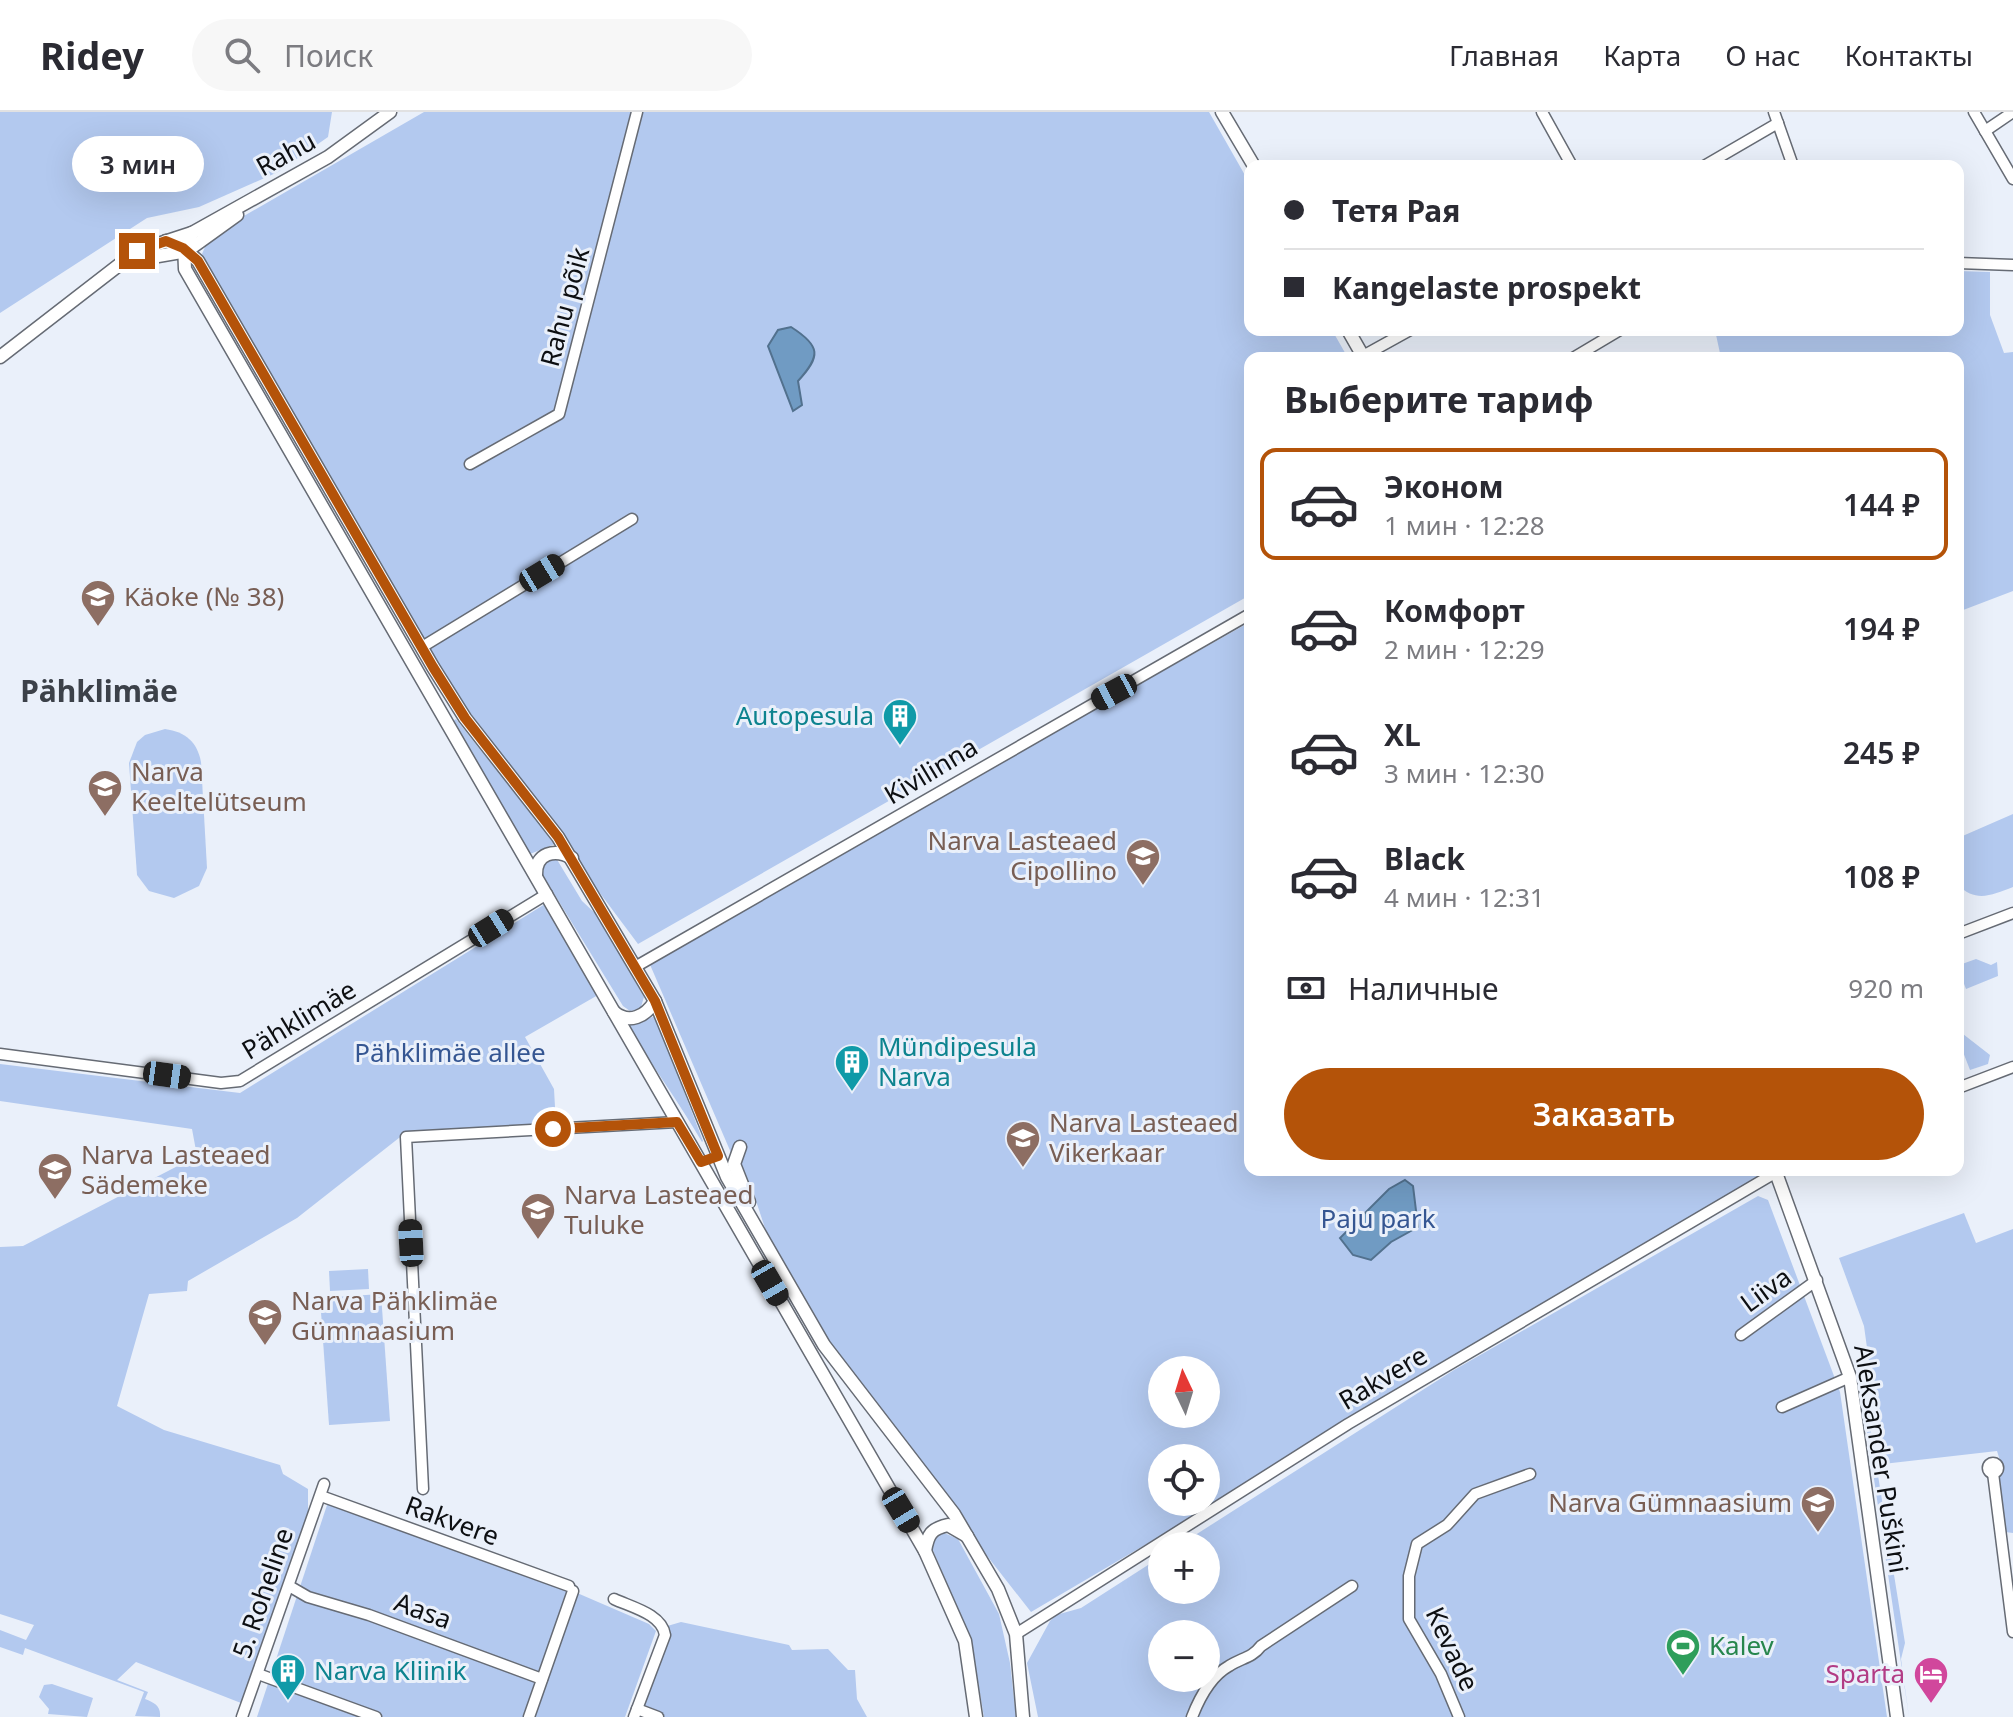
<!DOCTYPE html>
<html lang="ru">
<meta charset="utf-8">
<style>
body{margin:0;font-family:"Noto Sans",sans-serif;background:#f7f7f7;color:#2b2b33;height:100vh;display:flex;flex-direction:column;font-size:30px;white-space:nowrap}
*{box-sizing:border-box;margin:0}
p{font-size:26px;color:#7c7c81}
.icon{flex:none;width:44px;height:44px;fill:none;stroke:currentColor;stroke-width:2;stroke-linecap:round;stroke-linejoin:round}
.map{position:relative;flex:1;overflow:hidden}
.sheet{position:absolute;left:1244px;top:240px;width:720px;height:824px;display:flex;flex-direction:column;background:#fff;border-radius:16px;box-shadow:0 8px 32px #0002}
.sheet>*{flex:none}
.top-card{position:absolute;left:1244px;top:48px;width:720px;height:176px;border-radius:16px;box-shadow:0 8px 32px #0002;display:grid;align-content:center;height:176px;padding:0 40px;background:#fff}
.needle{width:52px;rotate:356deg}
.fabs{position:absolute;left:1148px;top:1244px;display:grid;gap:16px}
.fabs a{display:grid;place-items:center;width:72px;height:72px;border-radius:50%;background:#fff;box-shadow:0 8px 32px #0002;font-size:40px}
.end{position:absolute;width:36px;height:36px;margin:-18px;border:10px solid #b45309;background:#fff;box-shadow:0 0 0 4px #fff}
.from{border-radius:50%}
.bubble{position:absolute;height:56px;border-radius:28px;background:#fff;box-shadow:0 8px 32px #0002;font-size:26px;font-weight:600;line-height:56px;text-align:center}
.car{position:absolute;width:24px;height:48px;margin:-24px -12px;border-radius:10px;box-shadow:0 0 6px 2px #0007;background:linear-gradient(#222 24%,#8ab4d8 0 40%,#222 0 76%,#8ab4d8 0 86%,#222 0)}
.top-card b{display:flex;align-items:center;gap:28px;height:76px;font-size:30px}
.top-card b+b{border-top:2px solid #e1e1e2}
.top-card i{width:20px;height:20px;background:#2b2b33}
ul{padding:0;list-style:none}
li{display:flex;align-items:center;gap:24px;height:112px;margin:0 16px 12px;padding:0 24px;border:4px solid transparent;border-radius:16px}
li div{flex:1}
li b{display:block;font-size:30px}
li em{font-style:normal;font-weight:600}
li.on{border-color:#b45309}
li>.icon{width:72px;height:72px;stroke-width:1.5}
h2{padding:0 40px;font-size:36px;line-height:96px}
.pay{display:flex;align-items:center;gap:20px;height:88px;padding:0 40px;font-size:30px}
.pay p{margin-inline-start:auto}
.action{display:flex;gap:16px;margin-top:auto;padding:16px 40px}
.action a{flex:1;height:92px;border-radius:48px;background:#b45309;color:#fff;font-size:32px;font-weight:600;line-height:92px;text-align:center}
header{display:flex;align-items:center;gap:48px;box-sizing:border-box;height:112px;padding:0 40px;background:#fff;border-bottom:2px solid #e1e1e2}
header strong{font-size:38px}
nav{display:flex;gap:44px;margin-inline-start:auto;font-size:28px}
.search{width:560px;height:72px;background:#f7f7f7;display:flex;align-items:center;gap:20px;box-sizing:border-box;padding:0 28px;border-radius:44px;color:#7c7c81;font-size:30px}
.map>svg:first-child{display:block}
.green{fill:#b3c9ef;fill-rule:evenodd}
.water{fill:#709bc3;stroke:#52718e;stroke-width:2}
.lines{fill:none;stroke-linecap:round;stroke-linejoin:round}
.minor-casing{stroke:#666b74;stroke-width:13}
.major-casing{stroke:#666b74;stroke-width:15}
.minor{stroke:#fff;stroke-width:10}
.major{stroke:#fff;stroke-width:12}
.route{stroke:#b45309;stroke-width:10}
.labels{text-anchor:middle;stroke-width:6;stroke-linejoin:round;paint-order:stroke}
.street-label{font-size:26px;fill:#0d0f12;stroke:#eaf0fa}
.education-label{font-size:26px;fill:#785e54;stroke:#eaf0fa;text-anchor:start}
.culture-label{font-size:26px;fill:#0d838f;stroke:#eaf0fa;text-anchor:start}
.park-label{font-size:26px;fill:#355692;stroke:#eaf0fa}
.leisure-label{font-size:26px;fill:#27864d;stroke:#eaf0fa;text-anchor:start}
.hotel-label{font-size:26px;fill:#b23c85;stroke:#eaf0fa;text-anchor:end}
.quarter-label{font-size:30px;font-weight:bold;fill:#3c4149;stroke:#eaf0fa}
</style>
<header>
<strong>Ridey</strong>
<div class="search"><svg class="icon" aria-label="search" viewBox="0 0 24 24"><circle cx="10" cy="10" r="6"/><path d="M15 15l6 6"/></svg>Поиск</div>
<nav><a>Главная</a><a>Карта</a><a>О нас</a><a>Контакты</a></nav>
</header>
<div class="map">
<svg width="2013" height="1605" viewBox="0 0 2013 1605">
<rect width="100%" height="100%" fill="#eaf0fa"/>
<g class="green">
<polygon points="0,0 332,0 328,25 278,60 199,95 147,106 0,201"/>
<polygon points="424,0 1209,0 1250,72 1250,218 1332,218 1348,246 1250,246 1250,483 638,832 446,575 202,142 208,128 230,112"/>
<polygon points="1958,159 1990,160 1990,203 2004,241 2013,240 2013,479 1958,500 1958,246 1721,246 1715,218 1958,218"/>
<path d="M1250 510V1058H1764L1767 1067 1031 1500 848 1266 768 1125 757 1092 738 1057 648 848ZM1162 1258H1206V1302H1162ZM1162 1346H1206V1390H1162Z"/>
<polygon points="456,607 555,732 530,742 453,609"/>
<path d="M165 617C186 620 197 630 201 650L207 756 199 774 174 786 149 779 137 763 129 651 137 630 145 623Z"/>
<path d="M2013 702V775C1992 783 1976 791 1958 773V726Z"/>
<polygon points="556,746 582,789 597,803 644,885 640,898 630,899 623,894 542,762 545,748"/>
<path d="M545 792 598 883 525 925 554 977 556 1013 404 1022 297 1106 188 1169 187 1179 149 1182 117 1294 164 1318 280 1353 283 1362 308 1377V1400L241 1591 136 1550 117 1568 148 1580 145 1587C155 1591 161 1594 160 1605L135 1604 144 1580 25 1536 23 1543 0 1535V1518L26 1528 34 1513 0 1502V1135L23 1134 197 1044 192 1017 0 989V952L240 981Z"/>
<polygon points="1976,847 1991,853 1997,850 1998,864 1966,877 1959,859 1962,852"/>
<path d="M655 904 703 1029 702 1030C679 990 652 954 628 914Z"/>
<polygon points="1958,908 1963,922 1990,943 1988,952 1970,958 1958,927"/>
<path d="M1758 1084 1768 1088 1840 1280 1887 1605H1038L1027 1551 1050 1509 1056 1503 1081 1496 1162 1444V1478H1206V1434H1178L1454 1258ZM1162 1522H1206V1566H1162Z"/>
<polygon points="1964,1101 1976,1131 2013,1117 2013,1421 2005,1420 1998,1367 2002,1355 1997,1339 1883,1352 1864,1214 1839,1146"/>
<polygon points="368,1157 369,1177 330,1179 329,1159"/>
<polygon points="381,1182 390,1309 329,1313 320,1186"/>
<polygon points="1862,1264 1905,1531 1901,1547 1909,1605 1859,1265"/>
<polygon points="329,1387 554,1471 649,1512 656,1519 625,1605 257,1605"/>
<polygon points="942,1420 958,1427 999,1502 1010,1551 1016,1605 984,1605 971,1529 932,1436 934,1425"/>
<polygon points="681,1510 789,1533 792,1538 828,1537 848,1558 855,1558 857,1587 867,1605 658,1605 637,1597 664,1515"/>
<polygon points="52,1572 93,1586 87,1605 48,1602 49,1597 39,1585 44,1573"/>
</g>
<g class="water">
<path d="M791 215C821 234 821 244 798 269L802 293 793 299 768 234 778 218Z"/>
<polygon points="1405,1068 1413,1074 1418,1115 1391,1130 1371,1148 1353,1143 1340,1126 1389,1077"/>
</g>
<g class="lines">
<g class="minor-casing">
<g id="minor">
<polyline points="1542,0 1572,54"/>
<polyline points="1774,0 1793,54"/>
<polyline points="1974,0 2013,67"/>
<polyline points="1985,19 2013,0"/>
<polyline points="1704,54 1778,11"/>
<polyline points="1958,151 2013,153"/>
<polyline points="1363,244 1410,218"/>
<polyline points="1573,246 1620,218"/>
<polyline points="470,352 559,302 637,0"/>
<polyline points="422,535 632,407"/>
<polyline points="1958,822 2013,801"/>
<polyline points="635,855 1250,502"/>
<polyline points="0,942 221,971 240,969 547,782"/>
<polyline points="1958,976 2013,955"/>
<polyline points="1741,1223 1817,1168"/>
<polyline points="1782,1295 1850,1265"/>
<circle cx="1993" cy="1356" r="5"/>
<polyline points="1993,1361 2013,1520"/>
<polyline points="423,1377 406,1025 677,1010"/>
<polyline points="321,1384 569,1474"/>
<polyline points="289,1474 308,1485 369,1503 542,1567"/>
<path d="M614 1487C631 1495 662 1502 665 1523L634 1605"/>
<polyline points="1016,1522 1348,1312 1780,1058"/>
<polyline points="258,1562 376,1605"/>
<polyline points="637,1597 658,1605"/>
<polyline points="242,1605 324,1372"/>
<polyline points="529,1605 573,1479"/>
<path d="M1192 1605C1199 1587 1211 1564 1229 1554 1241 1546 1252 1546 1261 1534L1352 1474"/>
<polyline points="1459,1605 1441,1562 1409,1507 1409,1464 1417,1432 1447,1413 1475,1382 1530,1362"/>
</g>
</g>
<g class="major-casing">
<g id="major">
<polyline points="1222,0 1254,54"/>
<polyline points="192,121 184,132 185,157 925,1439 965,1529 976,1605"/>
<polyline points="166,129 183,136 198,149 433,555 465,606 558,725 655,889 727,1065 824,1233 954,1402 998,1477 1016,1522 1023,1605"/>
<polyline points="129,149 187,139 237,103"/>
<polyline points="1348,218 1364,246"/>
<polyline points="0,245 137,139 192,121 328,45 390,0"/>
<path d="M536 763C535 741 555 736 572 746"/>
<path d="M614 900C629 913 646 904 655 889"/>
<polyline points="740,1035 734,1052 749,1090"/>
<polyline points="1775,1058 1850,1265 1897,1605"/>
<path d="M925 1439C928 1422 931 1417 948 1413L967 1424"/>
</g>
</g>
<use href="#minor" class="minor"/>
<use href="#major" class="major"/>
</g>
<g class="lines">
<polyline class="route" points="137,139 166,129 183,136 198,149 433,555 465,606 558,725 655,889 718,1044 701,1050 677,1010 553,1017"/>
</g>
<defs>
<g id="school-pin" transform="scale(1.8)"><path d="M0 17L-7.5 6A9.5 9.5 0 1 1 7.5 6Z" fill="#8d6e63" stroke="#eaf0fa"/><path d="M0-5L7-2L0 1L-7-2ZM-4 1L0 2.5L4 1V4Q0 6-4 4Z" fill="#fff"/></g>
<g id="building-pin" transform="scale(1.8)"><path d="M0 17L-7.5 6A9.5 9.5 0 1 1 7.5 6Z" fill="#0f9aa8" stroke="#eaf0fa"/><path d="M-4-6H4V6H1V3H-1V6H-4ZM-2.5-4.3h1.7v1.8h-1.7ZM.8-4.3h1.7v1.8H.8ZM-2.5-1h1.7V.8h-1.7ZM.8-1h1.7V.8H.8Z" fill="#fff"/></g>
<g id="stadium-pin" transform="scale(1.8)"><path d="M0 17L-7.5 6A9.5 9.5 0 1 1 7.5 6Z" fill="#2e9e5b" stroke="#eaf0fa"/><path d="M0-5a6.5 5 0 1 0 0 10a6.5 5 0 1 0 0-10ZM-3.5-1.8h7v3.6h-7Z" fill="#fff"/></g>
<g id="hotel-pin" transform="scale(1.8)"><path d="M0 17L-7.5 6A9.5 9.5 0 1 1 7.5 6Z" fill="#d1479c" stroke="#eaf0fa"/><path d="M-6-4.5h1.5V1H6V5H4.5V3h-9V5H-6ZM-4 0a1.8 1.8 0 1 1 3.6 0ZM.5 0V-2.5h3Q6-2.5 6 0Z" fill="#fff"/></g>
</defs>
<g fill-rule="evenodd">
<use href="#school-pin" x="98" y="485"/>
<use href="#building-pin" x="900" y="604"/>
<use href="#school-pin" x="105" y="675"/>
<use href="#school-pin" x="1143" y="744"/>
<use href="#building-pin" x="852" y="950"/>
<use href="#school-pin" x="1023" y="1026"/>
<use href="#school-pin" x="55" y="1058"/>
<use href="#school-pin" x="538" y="1098"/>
<use href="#school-pin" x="265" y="1204"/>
<use href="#school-pin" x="1818" y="1391"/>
<use href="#stadium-pin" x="1683" y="1534"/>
<use href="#building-pin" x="288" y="1559"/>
<use href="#hotel-pin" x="1931" y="1562"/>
</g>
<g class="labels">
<g class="street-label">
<text transform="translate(286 42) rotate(-29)" y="9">Rahu</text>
<text transform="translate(565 195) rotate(-75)" y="9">Rahu põik</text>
<text transform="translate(931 659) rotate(-31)" y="9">Kivilinna</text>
<text transform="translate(299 908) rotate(-31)" y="9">Pähklimäe</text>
<text transform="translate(1766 1178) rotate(-36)" y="9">Liiva</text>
<text transform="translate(1383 1266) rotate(-31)" y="9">Rakvere</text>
<text transform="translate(1881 1347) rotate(81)" y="9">Aleksander Puškini</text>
<text transform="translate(452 1409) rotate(20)" y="9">Rakvere</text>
<text transform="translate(263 1481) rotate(-71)" y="9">5. Roheline</text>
<text transform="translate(423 1499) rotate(20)" y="9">Aasa</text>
<text transform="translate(1452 1537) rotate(65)" y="9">Kevade</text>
</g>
<g class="education-label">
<text x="124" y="494">Käoke (№ 38)</text>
<text x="131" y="669">Narva<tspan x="131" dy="30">Keeltelütseum</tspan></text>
<text x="1117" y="738" text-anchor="end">Narva Lasteaed<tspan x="1117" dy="30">Cipollino</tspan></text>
<text x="1049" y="1020">Narva Lasteaed<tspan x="1049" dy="30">Vikerkaar</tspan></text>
<text x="81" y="1052">Narva Lasteaed<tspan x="81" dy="30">Sädemeke</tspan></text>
<text x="564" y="1092">Narva Lasteaed<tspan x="564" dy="30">Tuluke</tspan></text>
<text x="291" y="1198">Narva Pähklimäe<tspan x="291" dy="30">Gümnaasium</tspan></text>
<text x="1792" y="1400" text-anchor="end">Narva Gümnaasium</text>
</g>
<g class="culture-label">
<text x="874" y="613" text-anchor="end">Autopesula</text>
<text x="878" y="944">Mündipesula<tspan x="878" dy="30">Narva</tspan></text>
<text x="314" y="1568">Narva Kliinik</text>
</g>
<g class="park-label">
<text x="450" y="950">Pähklimäe allee</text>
<text x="1378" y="1116">Paju park</text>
</g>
<g class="leisure-label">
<text x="1709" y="1543">Kalev</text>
</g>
<g class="hotel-label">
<text x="1905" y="1571">Sparta</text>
</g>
<g class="quarter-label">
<text x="99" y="590">Pähklimäe</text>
</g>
</g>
</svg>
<div class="fabs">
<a><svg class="needle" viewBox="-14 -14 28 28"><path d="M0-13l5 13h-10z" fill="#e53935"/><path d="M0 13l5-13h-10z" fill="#7c7c81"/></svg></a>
<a><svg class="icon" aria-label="locate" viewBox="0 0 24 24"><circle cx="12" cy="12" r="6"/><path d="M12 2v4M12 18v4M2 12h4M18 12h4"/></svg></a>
<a>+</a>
<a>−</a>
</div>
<i class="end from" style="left:553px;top:1017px"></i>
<i class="end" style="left:137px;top:139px"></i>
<div class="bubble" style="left:72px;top:24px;width:132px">3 мин</div>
<i class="car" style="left:542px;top:461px;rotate:59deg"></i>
<i class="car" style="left:1114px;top:580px;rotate:242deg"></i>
<i class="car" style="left:491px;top:816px;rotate:58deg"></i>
<i class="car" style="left:167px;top:963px;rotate:98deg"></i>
<i class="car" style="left:411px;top:1131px;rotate:357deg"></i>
<i class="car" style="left:770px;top:1171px;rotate:150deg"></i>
<i class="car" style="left:901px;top:1398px;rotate:149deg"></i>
<div class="top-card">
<b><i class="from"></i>Тетя Рая</b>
<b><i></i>Kangelaste prospekt</b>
</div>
<section class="sheet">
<h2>Выберите тариф</h2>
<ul>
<li class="on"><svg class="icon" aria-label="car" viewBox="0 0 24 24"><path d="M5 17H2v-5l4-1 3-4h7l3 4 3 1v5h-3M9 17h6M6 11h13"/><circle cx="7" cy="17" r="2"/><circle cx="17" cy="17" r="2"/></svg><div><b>Эконом</b><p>1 мин · 12:28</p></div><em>144 ₽</em></li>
<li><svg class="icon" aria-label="car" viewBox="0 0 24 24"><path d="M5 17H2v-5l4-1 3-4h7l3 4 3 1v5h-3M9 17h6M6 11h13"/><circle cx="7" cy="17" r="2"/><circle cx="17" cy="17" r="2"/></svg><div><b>Комфорт</b><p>2 мин · 12:29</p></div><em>194 ₽</em></li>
<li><svg class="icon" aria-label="car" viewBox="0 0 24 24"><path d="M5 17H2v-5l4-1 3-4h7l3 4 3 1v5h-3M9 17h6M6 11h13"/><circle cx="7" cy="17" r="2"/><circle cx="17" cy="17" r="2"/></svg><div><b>XL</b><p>3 мин · 12:30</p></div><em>245 ₽</em></li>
<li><svg class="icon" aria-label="car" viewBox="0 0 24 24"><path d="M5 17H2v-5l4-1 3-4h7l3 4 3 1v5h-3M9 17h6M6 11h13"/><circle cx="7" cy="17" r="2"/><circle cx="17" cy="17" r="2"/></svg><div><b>Black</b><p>4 мин · 12:31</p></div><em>108 ₽</em></li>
</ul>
<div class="pay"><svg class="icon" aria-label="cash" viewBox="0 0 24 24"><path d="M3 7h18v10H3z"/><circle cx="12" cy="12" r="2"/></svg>Наличные<p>920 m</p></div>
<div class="action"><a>Заказать</a></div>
</section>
</div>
